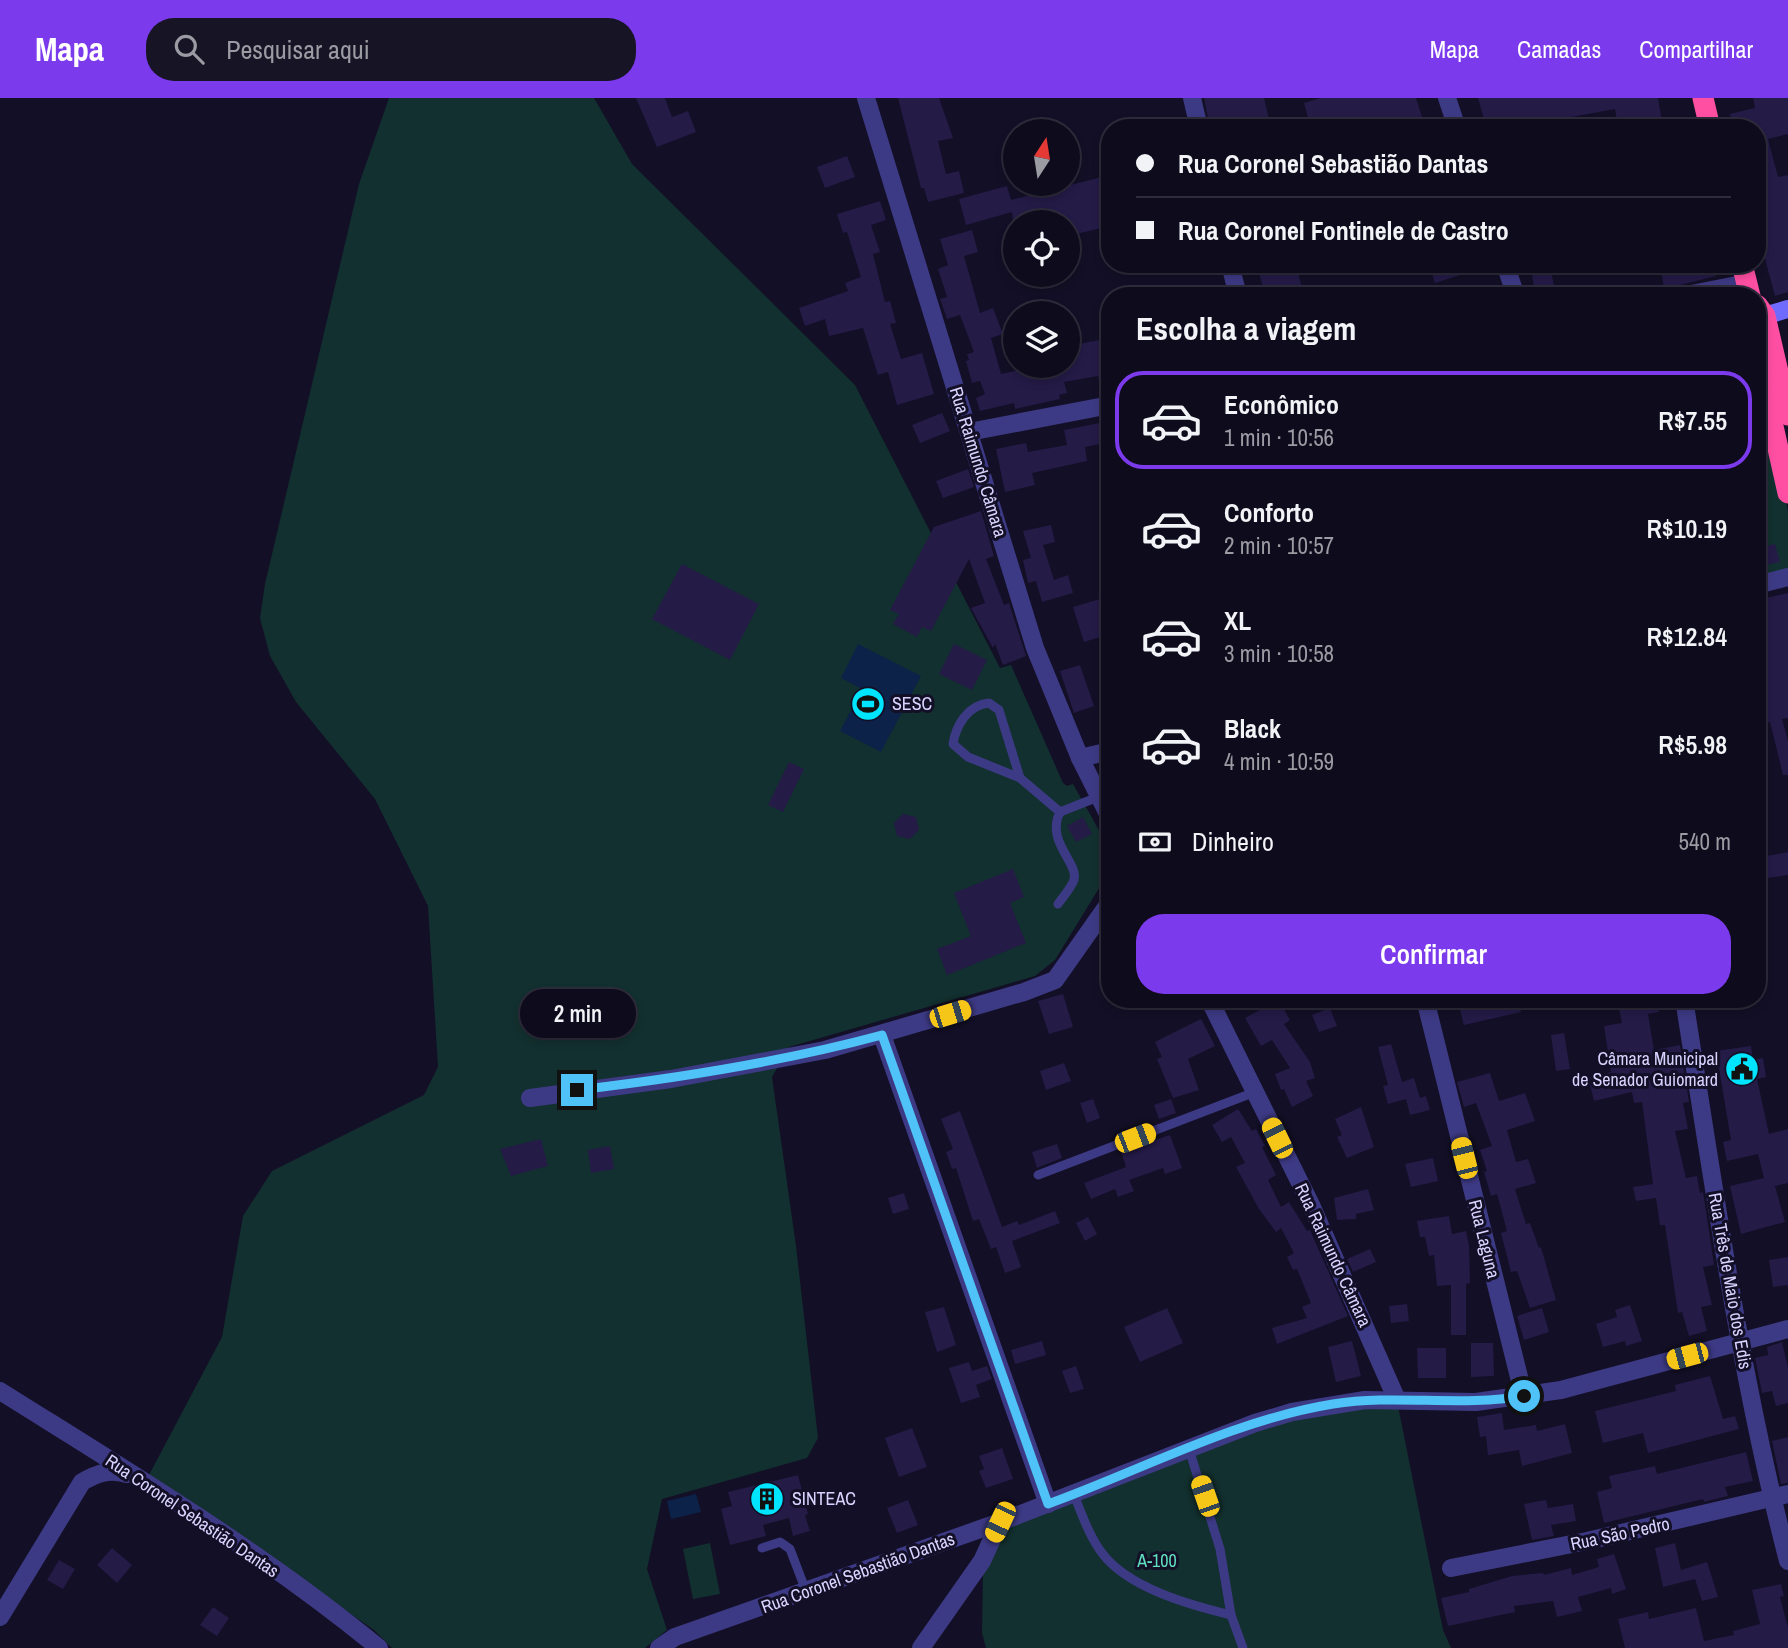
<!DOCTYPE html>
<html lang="pt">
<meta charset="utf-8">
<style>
body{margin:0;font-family:"Archivo Narrow",sans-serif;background:#171425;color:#f1f3f6;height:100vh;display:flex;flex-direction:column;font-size:26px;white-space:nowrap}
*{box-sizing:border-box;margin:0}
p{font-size:23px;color:#9b9ba3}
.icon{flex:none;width:38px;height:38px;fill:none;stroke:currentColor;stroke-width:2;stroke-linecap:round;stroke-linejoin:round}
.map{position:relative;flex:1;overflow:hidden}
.side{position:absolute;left:1101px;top:189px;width:665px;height:721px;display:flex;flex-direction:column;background:#0e0b1c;border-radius:28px;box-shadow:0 4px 10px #0003,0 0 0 2px #2e2b3b}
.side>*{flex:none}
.top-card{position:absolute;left:1101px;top:21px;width:665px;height:154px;border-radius:28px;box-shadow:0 4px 10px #0003,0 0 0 2px #2e2b3b;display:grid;align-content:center;height:154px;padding:0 35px;background:#0e0b1c}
.needle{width:46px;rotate:12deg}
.tools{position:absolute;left:1003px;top:21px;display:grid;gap:14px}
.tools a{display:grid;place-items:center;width:77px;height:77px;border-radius:50%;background:#0e0b1c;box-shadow:0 4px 10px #0003,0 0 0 2px #2e2b3b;font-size:35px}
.end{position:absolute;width:32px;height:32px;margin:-16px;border:9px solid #4fc3f7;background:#111;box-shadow:0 0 0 4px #111}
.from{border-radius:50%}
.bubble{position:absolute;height:49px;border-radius:24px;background:#0e0b1c;box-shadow:0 4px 10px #0003,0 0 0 2px #2e2b3b;font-size:23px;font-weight:600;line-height:49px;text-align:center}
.car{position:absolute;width:21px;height:42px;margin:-21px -10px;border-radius:9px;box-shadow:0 0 5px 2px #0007;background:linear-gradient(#f5c518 24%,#345 0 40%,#f5c518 0 76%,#345 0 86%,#f5c518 0)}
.top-card b{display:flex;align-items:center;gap:24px;height:66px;font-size:26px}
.top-card b+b{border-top:2px solid #2e2b3b}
.top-card i{width:18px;height:18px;background:#f1f3f6}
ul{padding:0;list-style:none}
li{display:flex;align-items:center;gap:21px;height:98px;margin:0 14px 10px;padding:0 21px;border:4px solid transparent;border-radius:28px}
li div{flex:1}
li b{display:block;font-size:26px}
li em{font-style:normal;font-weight:600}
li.selected{border-color:#7c3aed}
li>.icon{width:63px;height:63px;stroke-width:1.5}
h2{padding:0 35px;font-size:32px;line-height:84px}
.pay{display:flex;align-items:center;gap:18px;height:77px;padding:0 35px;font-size:26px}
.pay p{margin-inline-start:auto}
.cta{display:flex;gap:14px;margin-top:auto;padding:14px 35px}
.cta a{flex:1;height:80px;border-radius:28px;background:#7c3aed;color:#fff;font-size:28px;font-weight:600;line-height:80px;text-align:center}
header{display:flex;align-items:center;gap:42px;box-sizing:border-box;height:98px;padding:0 35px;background:#7c3aed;color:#fff}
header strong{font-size:33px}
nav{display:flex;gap:38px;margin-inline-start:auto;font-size:24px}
.search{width:490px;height:63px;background:#171425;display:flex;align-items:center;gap:18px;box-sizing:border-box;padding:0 24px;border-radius:28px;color:#9b9ba3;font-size:26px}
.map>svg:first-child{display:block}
.green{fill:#12302f}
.water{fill:#0c2248}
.building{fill:#241b47}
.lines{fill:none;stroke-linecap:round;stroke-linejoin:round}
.lane{stroke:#3d3a85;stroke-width:9}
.street{stroke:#3d3a85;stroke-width:18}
.secondary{stroke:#6f6bff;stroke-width:18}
.highway{stroke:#ff4fa3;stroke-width:21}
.route{stroke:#4fc3f7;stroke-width:9}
.labels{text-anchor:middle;stroke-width:6;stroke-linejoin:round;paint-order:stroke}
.street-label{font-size:18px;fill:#d9d4ff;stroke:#130f26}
.poi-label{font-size:18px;fill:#d9d4ff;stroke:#130f26;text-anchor:start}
.park-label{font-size:18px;fill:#5fe0c0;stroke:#130f26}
</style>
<header>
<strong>Mapa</strong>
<div class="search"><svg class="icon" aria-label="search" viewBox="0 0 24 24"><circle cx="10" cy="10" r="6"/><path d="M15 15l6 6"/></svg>Pesquisar aqui</div>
<nav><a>Mapa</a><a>Camadas</a><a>Compartilhar</a></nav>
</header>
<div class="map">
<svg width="1788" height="1550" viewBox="0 0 1788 1550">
<rect width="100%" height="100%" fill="#130f26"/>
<g class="green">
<polygon points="389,0 594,0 632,66 855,287 1000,570 1011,567 1063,685 1067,688 1073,686 1109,750 1109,774 1055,862 1035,878 789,949 772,979 796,1148 818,1340 807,1360 662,1401 647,1471 667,1532 645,1550 392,1550 374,1532 149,1377 222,1239 243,1118 272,1073 424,997 438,969 428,808 375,701 296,604 270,558 260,520 265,486 359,86"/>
<polygon points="1757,272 1788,413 1788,476 1757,483"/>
<polygon points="1398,1308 1443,1532 1451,1550 986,1550 982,1535 983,1473 1004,1428 1282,1324 1370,1309"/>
<polygon points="710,1445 720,1496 693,1501 683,1451"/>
</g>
<g class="water">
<polygon points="858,546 921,578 881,654 840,633 862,591 841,580"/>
<polygon points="696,1396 701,1414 671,1421 667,1403"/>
</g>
<g class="building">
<polygon points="636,0 665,0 672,19 688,13 696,34 657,49"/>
<polygon points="898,0 939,0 953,40 938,43 946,76 959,73 964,95 928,104 924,90 921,90"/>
<polygon points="1204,0 1264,0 1271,30 1210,30"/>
<polygon points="1320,0 1416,0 1424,25 1407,30 1311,30 1304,5"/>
<polygon points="1478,0 1658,0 1663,30 1618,30 1615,11 1523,28 1523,30 1508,30 1505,20 1485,25"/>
<polygon points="1753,0 1788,0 1788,36 1768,41 1778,79 1788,77 1788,194 1775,198 1757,131 1757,30 1733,30 1730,16 1755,10"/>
<polygon points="847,58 855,79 825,90 817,69"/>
<polygon points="1110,77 1110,128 1068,138 1068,124 1013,124 1012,114 966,127 959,101 1007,88 1011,102"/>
<polygon points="880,103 886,122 871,127 880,154 873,156 885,204 890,203 896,225 890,226 901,261 922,255 934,296 897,307 888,274 878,277 863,230 829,238 825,221 805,228 799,210 848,193 845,185 861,179 847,134 843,135 837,116"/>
<polygon points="972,132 978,154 964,158 980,215 993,210 1003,236 991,240 1001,276 1037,268 1068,268 1068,248 1110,240 1110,296 1102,297 1098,278 1064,284 1067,295 1059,297 1060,301 1015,311 1014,305 980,313 976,300 985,296 980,283 972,285 966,263 969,262 967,256 974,254 960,217 947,221 940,201 947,199 938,171 948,167 940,141"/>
<polygon points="1257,166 1296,166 1304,198 1265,198"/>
<polygon points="1437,166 1485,166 1485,169 1435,185 1430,169"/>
<polygon points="1660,166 1714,166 1716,178 1664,191"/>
<polygon points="1551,173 1556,198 1535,198 1532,176"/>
<polygon points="942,315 950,333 920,345 912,327"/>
<polygon points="1110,323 1110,344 1085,349 1087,363 1032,375 1035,387 1005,394 996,351 1026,345 1028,354 1067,347 1064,332"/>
<polygon points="968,371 974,389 943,400 936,383"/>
<polygon points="981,413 994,458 986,461 1004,507 1009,505 1026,558 1003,567 995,546 993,550 971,510 985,505 969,461 931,533 922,529 917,539 893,526 899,516 890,512 934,429"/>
<polygon points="1051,427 1055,444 1043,447 1054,482 1068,477 1073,495 1042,504 1036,483 1028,485 1023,462 1031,460 1023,433"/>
<polygon points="1775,446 1780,464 1757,469 1757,450"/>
<polygon points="682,466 759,506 730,562 652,521"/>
<polygon points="1788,495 1788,620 1782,621 1788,643 1788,677 1783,677 1770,624 1757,627 1757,502"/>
<polygon points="1110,498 1110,536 1084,544 1073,509"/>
<polygon points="954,546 987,562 972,592 939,576"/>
<polygon points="1080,567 1094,608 1074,615 1060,573"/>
<polygon points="789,664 804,671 783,714 768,707"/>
<polygon points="903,716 916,719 919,732 910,741 897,738 894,725"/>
<polygon points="1083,719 1092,736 1076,744 1067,728"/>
<polygon points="1788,754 1788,777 1760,781 1757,760"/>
<polygon points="1013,771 1024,799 1010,805 1026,845 947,877 937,851 971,838 954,795"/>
<polygon points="1063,896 1073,929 1049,936 1038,903"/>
<polygon points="1254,901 1278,901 1290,922 1284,926 1310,964 1315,980 1306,983 1313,998 1292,1009 1284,991 1281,992 1275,976 1290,970 1272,942 1261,948 1245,920 1260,912"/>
<polygon points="1464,901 1518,901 1521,914 1464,927 1460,912 1466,911"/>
<polygon points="1641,901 1657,901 1659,914 1648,916 1654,952 1680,947 1689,1004 1683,1005 1688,1031 1675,1033 1686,1080 1697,1078 1700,1095 1703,1094 1707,1120 1714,1167 1703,1169 1712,1207 1701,1209 1707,1233 1689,1238 1682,1214 1678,1215 1665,1127 1660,1127 1656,1100 1636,1103 1633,1089 1653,1086 1642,1004 1634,1005 1632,994 1594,1003 1588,979 1611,974 1604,928 1622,925 1618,906"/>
<polygon points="1330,910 1337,928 1319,934 1312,917"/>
<polygon points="1201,921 1215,948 1188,961 1199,992 1173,1000 1157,961 1162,959 1155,944"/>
<polygon points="1564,935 1570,971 1556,973 1551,937"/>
<polygon points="1391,946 1402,984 1414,980 1420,1000 1426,998 1430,1012 1410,1017 1406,1001 1388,1006 1383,988 1388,987 1378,949"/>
<polygon points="1751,948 1753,962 1763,960 1766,979 1757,981 1769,1036 1788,1031 1788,1085 1775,1088 1785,1124 1741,1136 1730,1088 1764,1080 1758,1056 1727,1063 1723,1044 1731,1042 1716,953"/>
<polygon points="1064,965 1071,983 1046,992 1040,973"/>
<polygon points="1490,975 1499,1003 1525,995 1535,1023 1507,1032 1516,1064 1528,1061 1536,1085 1515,1091 1526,1126 1530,1125 1539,1150 1541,1149 1556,1202 1530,1210 1517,1173 1511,1174 1501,1135 1507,1133 1497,1096 1491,1098 1484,1074 1487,1073 1480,1052 1492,1048 1476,1005 1464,1009 1457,984"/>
<polygon points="1093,1001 1100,1020 1087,1025 1080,1005"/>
<polygon points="1171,1001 1176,1015 1159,1021 1154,1007"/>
<polygon points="1361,1009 1374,1049 1347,1060 1337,1039 1342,1037 1335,1021"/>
<polygon points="1238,1011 1252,1033 1256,1031 1265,1048 1262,1049 1276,1077 1268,1082 1281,1109 1289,1104 1307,1133 1310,1132 1348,1218 1277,1246 1272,1230 1307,1220 1302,1209 1311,1205 1297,1171 1293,1172 1287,1159 1294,1155 1281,1130 1276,1134 1259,1111 1236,1069 1245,1065 1231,1039 1222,1044 1212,1027"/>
<polygon points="960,1013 1002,1129 1017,1123 1019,1127 1055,1113 1060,1125 1012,1143 1021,1169 1005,1175 996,1149 991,1151 979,1121 973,1123 956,1070 952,1071 946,1054 953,1051 941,1021"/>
<polygon points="1170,1037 1182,1070 1165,1076 1163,1070 1129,1082 1134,1093 1118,1099 1115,1091 1091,1101 1084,1085 1126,1069 1121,1053"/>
<polygon points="541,1041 548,1068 511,1078 500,1051"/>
<polygon points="1057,1046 1062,1060 1037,1070 1032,1054"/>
<polygon points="610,1048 614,1071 591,1075 588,1052"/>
<polygon points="1433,1060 1438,1083 1411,1089 1405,1066"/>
<polygon points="1368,1091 1374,1112 1356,1116 1356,1121 1337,1122 1334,1100"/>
<polygon points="904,1095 909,1111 893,1116 888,1100"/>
<polygon points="1449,1118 1452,1136 1466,1133 1469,1147 1470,1185 1466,1186 1466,1237 1451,1237 1451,1187 1437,1188 1434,1157 1429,1158 1425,1139 1420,1139 1417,1123"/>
<polygon points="1088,1119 1097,1136 1085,1143 1076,1125"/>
<polygon points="1370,1151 1376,1164 1353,1174 1347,1161"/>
<polygon points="1788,1159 1788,1187 1773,1189 1769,1162"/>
<polygon points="1407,1206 1409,1223 1391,1225 1389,1208"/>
<polygon points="1630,1207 1642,1243 1626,1248 1625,1243 1603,1249 1596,1226 1617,1219 1615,1212"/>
<polygon points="944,1209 956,1247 937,1254 925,1214"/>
<polygon points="1167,1210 1183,1245 1140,1264 1124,1229"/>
<polygon points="1542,1210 1549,1234 1524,1242 1517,1218"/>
<polygon points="1042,1243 1046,1257 1015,1266 1011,1252"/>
<polygon points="1352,1243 1361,1278 1336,1284 1328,1249"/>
<polygon points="1782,1244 1788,1270 1788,1305 1776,1308 1772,1293 1762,1295 1755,1260 1768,1257 1767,1249"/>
<polygon points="1471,1245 1493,1245 1494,1278 1471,1279"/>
<polygon points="1417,1250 1446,1250 1446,1280 1418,1280"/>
<polygon points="969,1264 972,1273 987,1268 992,1281 976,1287 980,1299 961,1305 949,1270"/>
<polygon points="1076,1268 1084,1291 1070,1295 1062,1273"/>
<polygon points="1710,1278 1723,1321 1735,1318 1739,1331 1648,1355 1643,1335 1603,1345 1595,1313 1676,1293 1675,1287"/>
<polygon points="1502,1315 1504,1332 1536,1327 1537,1333 1565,1326 1572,1355 1522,1368 1519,1352 1488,1357 1486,1338 1480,1339 1477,1319"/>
<polygon points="912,1330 927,1369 899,1379 885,1340"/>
<polygon points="1788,1339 1788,1385 1781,1386 1772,1343"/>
<polygon points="1002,1350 1013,1381 986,1390 979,1373 984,1371 979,1358"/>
<polygon points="1746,1354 1753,1383 1725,1389 1728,1398 1704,1404 1703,1401 1604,1425 1597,1394 1612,1390 1609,1378 1655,1368 1657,1376"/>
<polygon points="798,1377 808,1416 805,1417 810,1433 793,1438 789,1420 763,1427 766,1438 730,1447 721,1411 732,1408 728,1394"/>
<polygon points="908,1402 918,1427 897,1435 887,1410"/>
<polygon points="1546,1402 1548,1410 1573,1406 1576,1423 1551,1427 1554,1438 1532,1442 1524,1406"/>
<polygon points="1675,1445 1681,1472 1707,1464 1718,1499 1702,1503 1695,1481 1663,1489 1655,1450"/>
<polygon points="112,1450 132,1467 117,1485 97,1467"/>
<polygon points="1614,1456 1626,1491 1612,1496 1611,1490 1578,1499 1582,1513 1557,1519 1553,1503 1514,1508 1515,1514 1448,1528 1441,1500 1469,1494 1469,1491 1512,1478 1543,1475 1544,1477 1571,1470 1572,1477 1599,1469 1597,1461"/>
<polygon points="59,1462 75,1471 63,1491 47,1482"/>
<polygon points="1781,1486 1784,1498 1780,1499 1788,1530 1788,1550 1625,1550 1618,1521 1648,1514 1649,1521 1696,1510 1704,1543 1734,1537 1733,1533 1760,1526 1752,1492"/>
<polygon points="213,1509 229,1520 217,1538 200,1527"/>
</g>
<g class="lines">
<g class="lane">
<path d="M989 605 999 612 1020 680 968 659 953 646C956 627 968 607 989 605Z"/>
<polyline points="1020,680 1060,714 1098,699"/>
<path d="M1058 806C1063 799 1071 790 1074 782 1079 765 1045 743 1060 714"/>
<polyline points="1038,1077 1255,994"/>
<polyline points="1189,1351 1220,1451 1231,1517 1243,1550"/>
<path d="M1074 1397C1082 1416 1089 1438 1102 1455 1128 1490 1190 1507 1231 1517"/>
<polyline points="762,1450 780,1444 790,1451 806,1493"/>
</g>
<g class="street">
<polyline points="866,0 1035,550 1080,660 1110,720"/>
<polyline points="1192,0 1199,30"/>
<polyline points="1447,0 1457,30"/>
<polyline points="1230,166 1238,198"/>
<polyline points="1505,166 1516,198"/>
<polyline points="1681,198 1747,185"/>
<polyline points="969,334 1110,307"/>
<polyline points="1757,487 1788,479"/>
<polyline points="1080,660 1110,653"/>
<polyline points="1209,901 1311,1107 1397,1302"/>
<polyline points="1425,901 1524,1299"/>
<path d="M1684 901C1714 1089 1740 1278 1788 1463"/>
<polyline points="882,937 1048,1406"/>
<polyline points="530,1000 671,981 825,952 1024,894 1055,882 1110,804"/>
<path d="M0 1293C129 1374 261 1453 379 1550"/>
<polyline points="1451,1470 1587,1443 1788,1396"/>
<path d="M0 1519 82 1384C98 1375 109 1371 127 1376"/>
<polyline points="659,1550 675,1539 1000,1424 1255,1325 1292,1314 1365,1302 1476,1304 1561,1292 1788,1231"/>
<polyline points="921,1550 982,1463 1000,1424"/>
</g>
<polyline class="secondary" points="1757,220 1788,211"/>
<g class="highway">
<polyline points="1703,0 1710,30"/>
<polyline points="1742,166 1750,198"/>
<polyline points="1757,207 1765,218 1788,317"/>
<polyline points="1757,257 1788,395"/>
</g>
</g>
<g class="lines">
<path class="route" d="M577 992C680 980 782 964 882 937L1048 1406C1142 1372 1234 1322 1333 1306 1397 1296 1460 1309 1524 1298"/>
</g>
<defs>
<g id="stadium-disc" transform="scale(1.75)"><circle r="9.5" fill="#00e5ff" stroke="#130f26"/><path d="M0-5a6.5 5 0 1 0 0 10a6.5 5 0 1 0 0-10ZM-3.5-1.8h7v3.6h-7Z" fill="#111"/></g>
<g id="civic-disc" transform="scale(1.75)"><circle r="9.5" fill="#00e5ff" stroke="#130f26"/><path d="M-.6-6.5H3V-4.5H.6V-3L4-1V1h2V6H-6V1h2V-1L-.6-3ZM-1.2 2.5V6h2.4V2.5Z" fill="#111"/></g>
<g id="building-disc" transform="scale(1.75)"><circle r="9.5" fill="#00e5ff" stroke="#130f26"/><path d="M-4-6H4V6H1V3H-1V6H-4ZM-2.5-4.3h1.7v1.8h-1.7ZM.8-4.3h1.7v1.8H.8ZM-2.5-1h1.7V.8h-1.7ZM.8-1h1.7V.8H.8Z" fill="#111"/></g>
</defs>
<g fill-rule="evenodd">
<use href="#stadium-disc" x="868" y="606"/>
<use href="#civic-disc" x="1742" y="971"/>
<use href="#building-disc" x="767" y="1401"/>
</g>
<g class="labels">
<g class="street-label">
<text transform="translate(978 364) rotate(73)" y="6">Rua Raimundo Câmara</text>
<text transform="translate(1484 1141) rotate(76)" y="6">Rua Laguna</text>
<text transform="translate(1333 1157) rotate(65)" y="6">Rua Raimundo Câmara</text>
<text transform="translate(1730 1183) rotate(80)" y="6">Rua Três de Maio dos Edis</text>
<text transform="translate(192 1418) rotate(34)" y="6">Rua Coronel Sebastião Dantas</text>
<text transform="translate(1620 1436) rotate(-12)" y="6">Rua São Pedro</text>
<text transform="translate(858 1475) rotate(-20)" y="6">Rua Coronel Sebastião Dantas</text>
</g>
<g class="poi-label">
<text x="892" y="612">SESC</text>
<text x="1718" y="967" text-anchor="end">Câmara Municipal<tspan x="1718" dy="21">de Senador Guiomard</tspan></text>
<text x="792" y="1407">SINTEAC</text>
</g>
<g class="park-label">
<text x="1157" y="1469">A-100</text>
</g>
</g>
</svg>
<div class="tools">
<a><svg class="needle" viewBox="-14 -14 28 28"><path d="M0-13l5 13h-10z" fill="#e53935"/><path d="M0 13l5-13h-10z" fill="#9b9ba3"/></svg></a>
<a><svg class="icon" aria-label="locate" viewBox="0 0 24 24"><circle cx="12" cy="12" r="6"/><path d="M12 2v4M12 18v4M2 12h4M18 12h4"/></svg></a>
<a><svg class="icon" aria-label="layers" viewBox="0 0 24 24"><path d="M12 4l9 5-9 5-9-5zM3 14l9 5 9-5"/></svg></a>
</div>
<i class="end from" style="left:1524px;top:1298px"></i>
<i class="end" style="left:577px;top:992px"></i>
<div class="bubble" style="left:520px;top:891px;width:116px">2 min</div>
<i class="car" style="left:950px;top:916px;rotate:73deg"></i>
<i class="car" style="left:1135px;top:1040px;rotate:69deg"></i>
<i class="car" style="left:1277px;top:1040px;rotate:334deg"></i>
<i class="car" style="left:1464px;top:1060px;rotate:346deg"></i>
<i class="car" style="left:1687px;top:1258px;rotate:255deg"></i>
<i class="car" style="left:1205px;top:1398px;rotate:341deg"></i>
<i class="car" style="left:1000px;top:1424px;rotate:205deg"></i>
<div class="top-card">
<b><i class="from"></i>Rua Coronel Sebastião Dantas</b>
<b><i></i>Rua Coronel Fontinele de Castro</b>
</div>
<section class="side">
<h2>Escolha a viagem</h2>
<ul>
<li class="selected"><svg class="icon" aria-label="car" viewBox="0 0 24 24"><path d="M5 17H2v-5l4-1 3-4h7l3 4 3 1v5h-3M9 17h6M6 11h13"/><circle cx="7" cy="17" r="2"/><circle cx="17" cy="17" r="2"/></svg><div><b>Econômico</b><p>1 min · 10:56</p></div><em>R$7.55</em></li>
<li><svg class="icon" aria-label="car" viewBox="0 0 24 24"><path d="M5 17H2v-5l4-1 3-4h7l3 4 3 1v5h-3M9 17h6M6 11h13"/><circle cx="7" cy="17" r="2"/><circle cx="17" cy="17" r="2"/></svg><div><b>Conforto</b><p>2 min · 10:57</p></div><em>R$10.19</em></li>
<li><svg class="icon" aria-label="car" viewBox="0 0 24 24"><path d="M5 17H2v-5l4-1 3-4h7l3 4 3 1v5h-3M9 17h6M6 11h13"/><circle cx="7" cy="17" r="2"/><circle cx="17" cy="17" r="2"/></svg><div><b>XL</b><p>3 min · 10:58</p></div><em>R$12.84</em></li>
<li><svg class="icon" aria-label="car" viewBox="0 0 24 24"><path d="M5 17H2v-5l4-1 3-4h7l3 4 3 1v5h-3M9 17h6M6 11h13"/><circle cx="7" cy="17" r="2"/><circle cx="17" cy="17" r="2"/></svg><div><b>Black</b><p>4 min · 10:59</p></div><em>R$5.98</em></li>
</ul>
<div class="pay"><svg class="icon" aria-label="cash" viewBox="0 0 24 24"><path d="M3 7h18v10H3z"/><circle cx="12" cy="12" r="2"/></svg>Dinheiro<p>540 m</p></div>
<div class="cta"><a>Confirmar</a></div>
</section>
</div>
